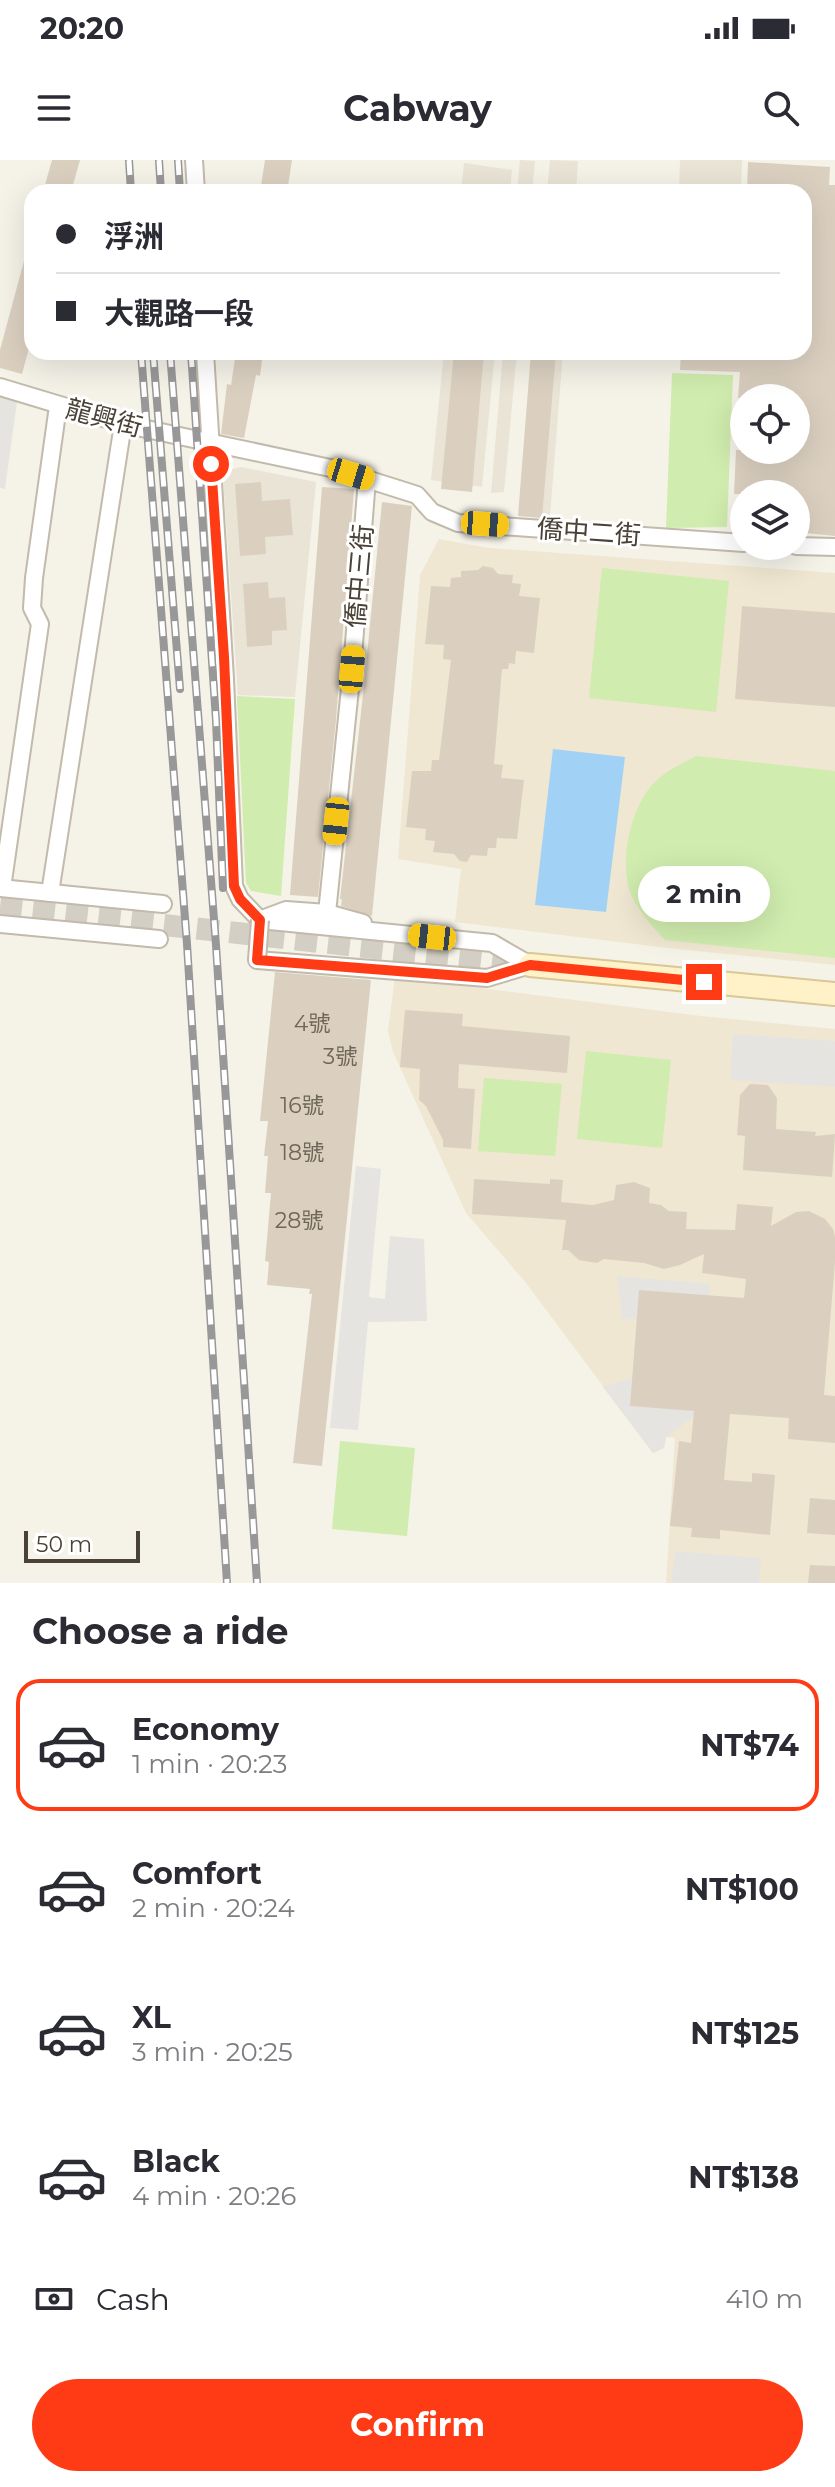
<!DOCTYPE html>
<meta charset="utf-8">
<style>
body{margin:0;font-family:Montserrat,"Noto Sans TC",sans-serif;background:#f7f7f7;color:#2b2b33;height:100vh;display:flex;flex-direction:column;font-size:30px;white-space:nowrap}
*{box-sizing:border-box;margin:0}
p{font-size:26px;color:#7c7c81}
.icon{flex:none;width:44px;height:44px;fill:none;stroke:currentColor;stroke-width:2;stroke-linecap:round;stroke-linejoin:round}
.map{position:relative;height:1423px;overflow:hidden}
.side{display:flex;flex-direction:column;background:#fff;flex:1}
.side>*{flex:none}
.hud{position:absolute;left:24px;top:24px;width:788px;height:176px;border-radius:24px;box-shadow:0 8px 32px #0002;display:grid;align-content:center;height:176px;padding:0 32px;background:#fff}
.tools{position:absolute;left:730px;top:224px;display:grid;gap:16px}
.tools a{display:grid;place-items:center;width:80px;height:80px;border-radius:50%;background:#fff;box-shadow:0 8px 32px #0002;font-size:40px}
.scale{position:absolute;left:24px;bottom:20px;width:116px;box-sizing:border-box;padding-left:8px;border:4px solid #4a4236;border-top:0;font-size:22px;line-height:28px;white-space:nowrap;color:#4a4236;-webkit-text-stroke:6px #fff;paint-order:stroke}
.end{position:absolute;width:36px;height:36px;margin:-18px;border:10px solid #ff3b16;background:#fff;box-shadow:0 0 0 4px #fff}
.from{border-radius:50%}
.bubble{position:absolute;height:56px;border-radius:28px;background:#fff;box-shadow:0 8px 32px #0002;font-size:26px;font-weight:700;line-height:56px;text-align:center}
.car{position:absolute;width:24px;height:48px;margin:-24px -12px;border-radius:10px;box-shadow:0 0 6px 2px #0007;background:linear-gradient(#f5c518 24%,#345 0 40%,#f5c518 0 76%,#345 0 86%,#f5c518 0)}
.hud b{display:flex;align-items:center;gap:28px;height:76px;font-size:30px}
.hud b+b{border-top:2px solid #e1e1e2}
.hud i{width:20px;height:20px;background:#2b2b33}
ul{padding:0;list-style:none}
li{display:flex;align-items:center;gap:24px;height:132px;margin:0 16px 12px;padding:0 16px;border:4px solid transparent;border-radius:24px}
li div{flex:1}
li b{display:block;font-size:30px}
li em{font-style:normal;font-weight:700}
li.on{border-color:#ff3b16}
li>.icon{width:72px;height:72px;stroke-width:1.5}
h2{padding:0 32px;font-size:36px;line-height:96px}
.pay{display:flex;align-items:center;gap:20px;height:88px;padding:0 32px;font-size:30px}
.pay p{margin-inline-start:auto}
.cta{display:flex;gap:16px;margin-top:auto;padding:16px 32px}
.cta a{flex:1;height:92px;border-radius:48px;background:#ff3b16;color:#fff;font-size:32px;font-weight:700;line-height:92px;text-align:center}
.status{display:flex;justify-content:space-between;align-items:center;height:56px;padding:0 40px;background:#fff;direction:ltr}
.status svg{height:22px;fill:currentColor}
header{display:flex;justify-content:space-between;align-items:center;height:104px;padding:0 32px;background:#fff;font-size:36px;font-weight:700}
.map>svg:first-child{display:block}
.residential{fill:#eae4d6}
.education{fill:#efe7d1}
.green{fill:#d0ecae}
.parking{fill:#e6e4e0}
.water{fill:#a1d2f6}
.building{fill:#dbd0c0}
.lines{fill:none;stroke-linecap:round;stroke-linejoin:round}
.secondary-tunnel{stroke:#d3cfc4;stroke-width:22;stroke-dasharray:22 11;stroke-linecap:butt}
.minor-casing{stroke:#c2baaa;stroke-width:20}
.secondary-casing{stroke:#d9c795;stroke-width:26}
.minor{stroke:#fff;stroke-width:16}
.secondary{stroke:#fff2c9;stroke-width:22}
.rail-casing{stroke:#989898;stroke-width:8}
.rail{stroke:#fff;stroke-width:5;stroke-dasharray:15;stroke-linecap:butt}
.minor-bridge-casing{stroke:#c2baaa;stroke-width:20;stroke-linecap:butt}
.minor-bridge{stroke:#fff;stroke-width:16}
.route{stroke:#ff3b16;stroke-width:10}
.labels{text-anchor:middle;stroke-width:6;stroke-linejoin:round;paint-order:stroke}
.number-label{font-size:22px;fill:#6e6658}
.street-label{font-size:26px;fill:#4a4236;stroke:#fff}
</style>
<div class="status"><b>20:20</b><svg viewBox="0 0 49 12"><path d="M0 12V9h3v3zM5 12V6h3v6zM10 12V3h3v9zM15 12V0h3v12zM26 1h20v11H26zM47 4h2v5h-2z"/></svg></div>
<header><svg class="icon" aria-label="menu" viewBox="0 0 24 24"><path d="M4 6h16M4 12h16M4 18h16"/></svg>Cabway<svg class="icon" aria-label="search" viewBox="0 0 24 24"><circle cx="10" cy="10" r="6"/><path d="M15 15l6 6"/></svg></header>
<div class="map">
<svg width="835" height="1423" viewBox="0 0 835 1423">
<rect width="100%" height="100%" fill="#f5f2e8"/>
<g class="residential">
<polygon points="520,0 535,1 532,32 517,32"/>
<polygon points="550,0 578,1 576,32 547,32"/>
<polygon points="680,0 742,0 741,32 679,32"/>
<polygon points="464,3 512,10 510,32 461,32"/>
<polygon points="444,192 495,192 482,327 431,320"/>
<polygon points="503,192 517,192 504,332 491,333"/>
<polygon points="533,192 563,192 550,356 519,356"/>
<polygon points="241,307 316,322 295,537 238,535 223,319 229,310"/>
</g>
<g class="education">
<polygon points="439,379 489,388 835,413 835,805 676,789 455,762 461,709 398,699 420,415"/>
<polygon points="395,817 701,856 835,869 835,1423 666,1423 675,1278 666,1277 664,1288 653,1293 526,1123 466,1053 393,892 388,871"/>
</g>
<g class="green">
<polygon points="672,213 733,215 727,367 666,368"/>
<polygon points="602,408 729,421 716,552 589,538"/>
<polygon points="237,536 295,539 281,736 251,731 246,723"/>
<path d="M696 596 835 611V798L665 780C652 766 635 748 629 729 620 698 631 647 654 623 665 611 682 604 696 596Z"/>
<polygon points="586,891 671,900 662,988 577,979"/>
<polygon points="484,918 562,924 555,996 478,991"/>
<polygon points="340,1281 415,1288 407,1376 332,1369"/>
</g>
<g class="parking">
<polygon points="0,237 17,242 5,329 0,328"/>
<polygon points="733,874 835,881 835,927 730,920"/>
<polygon points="356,1006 381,1009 369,1137 385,1139 390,1076 424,1079 427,1161 368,1162 358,1270 330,1268"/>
<polygon points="617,1116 710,1124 701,1251 666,1277 664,1288 653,1293 603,1227 650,1212 650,1160 622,1159"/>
<polygon points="675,1391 761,1398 759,1423 671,1423"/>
</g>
<polygon class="water" points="553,589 625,597 606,752 535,745"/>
<g class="building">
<polygon points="52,0 80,0 71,32 43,32"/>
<polygon points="265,0 292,0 287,32 260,32"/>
<polygon points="748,2 830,7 829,25 835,25 835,376 796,372 796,334 734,334 736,290 796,290 796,238 738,238 740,212 680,210 681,192 804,194 804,32 747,32"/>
<polygon points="28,86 32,87 32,177 22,214 0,208 0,190"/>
<polygon points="236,192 263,192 260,216 256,215 244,278 221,274 227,224 231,225"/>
<polygon points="454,192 484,192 472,332 441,329"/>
<polygon points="531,192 556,192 542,358 518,356"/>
<polygon points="261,322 262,341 290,339 293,375 265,377 266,394 240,396 235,324"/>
<polygon points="322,327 354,329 336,560 318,737 290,735"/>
<polygon points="382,342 412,346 372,756 341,746 342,739 340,739 364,526"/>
<polygon points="483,406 493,408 498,414 513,415 512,423 521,424 519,436 540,438 534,493 516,491 515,504 509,503 508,509 502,509 494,604 503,605 501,618 524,620 517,679 497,678 496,688 488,688 487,696 471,695 467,702 460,701 454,694 433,692 435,681 425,680 426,669 406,667 412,611 431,611 432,600 439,600 451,500 443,499 444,485 425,484 431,426 450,427 451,418 461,417 461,411 478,410"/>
<polygon points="268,422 269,438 285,437 287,470 272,471 272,485 247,487 243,424"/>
<polygon points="742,446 835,453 835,547 735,539"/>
<polygon points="275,812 371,820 322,1306 293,1303 312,1134 309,1134 310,1129 267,1125 269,1102 265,1101 271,1033 265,1033 268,996 264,996 268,961 260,961"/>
<polygon points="405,850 463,854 462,866 570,876 567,913 459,904 458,928 475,929 471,989 443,987 443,980 426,946 419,940 420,909 400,907"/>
<polygon points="750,924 768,925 777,938 776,969 816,972 815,976 835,974 832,1017 743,1010 745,976 737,975 740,935"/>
<polygon points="474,1019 550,1024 550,1019 563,1020 561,1042 593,1045 614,1040 616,1025 634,1022 650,1028 649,1043 661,1045 669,1051 687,1052 686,1069 735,1070 737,1044 773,1047 771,1066 796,1052 809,1051 825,1059 833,1069 835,1077 835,1102 824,1235 835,1236 835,1283 788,1279 789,1258 730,1254 724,1320 752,1322 752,1313 775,1315 770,1375 720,1370 720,1379 691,1377 692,1368 670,1366 679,1281 691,1283 694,1251 630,1246 639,1130 744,1138 746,1119 702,1113 704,1094 680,1105 664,1109 644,1103 604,1099 597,1103 579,1100 568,1090 562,1090 566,1060 472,1054"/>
<polygon points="810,1338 835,1340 835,1375 807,1373"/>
<polygon points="810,1405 835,1406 835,1423 808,1423"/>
</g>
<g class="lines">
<polyline class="secondary-tunnel" points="0,747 530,805"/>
<g class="minor-casing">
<g id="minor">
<polyline points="194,0 196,32"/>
<polyline points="205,192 225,519 234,726 240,739 260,760 492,783 530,805"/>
<polyline points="0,227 123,264 335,309 417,335 432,352 458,363 744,383"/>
<polyline points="796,386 835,387"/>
<polyline points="0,728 163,744"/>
<polyline points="2,728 40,464 32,448 34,418 58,246"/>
<polyline points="50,733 123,264"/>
<polyline points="327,753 352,509 367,319"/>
<polyline points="262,759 286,750 327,753 363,763"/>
<polyline points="0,764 159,779"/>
<polyline points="257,800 487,818 530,805"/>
</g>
</g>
<g class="secondary-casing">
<polyline id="secondary" points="530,805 835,834"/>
</g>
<use href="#minor" class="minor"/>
<use href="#secondary" class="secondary"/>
<g class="rail-casing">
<g id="rail">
<polyline points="129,0 131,32"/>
<polyline points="159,0 161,32"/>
<polyline points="178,0 180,32"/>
<polyline points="141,192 187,784 227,1423"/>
<polyline points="153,192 180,529"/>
<polyline points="170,192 216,785 257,1423"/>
<polyline points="191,192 216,560 223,728"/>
</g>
</g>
<use href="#rail" class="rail"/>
<g class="minor-bridge-casing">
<polyline id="minor-bridge" points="257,800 260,760"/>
</g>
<use href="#minor-bridge" class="minor-bridge"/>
</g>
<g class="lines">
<polyline class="route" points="211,304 224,497 234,726 240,739 260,760 257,800 487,818 530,805 704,822"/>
</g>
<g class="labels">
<g class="number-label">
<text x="312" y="871">4號</text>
<text x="340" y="904">3號</text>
<text x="302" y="953">16號</text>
<text x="302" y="1000">18號</text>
<text x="299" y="1068">28號</text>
</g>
<g class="street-label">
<text transform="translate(104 258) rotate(15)" y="9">龍興街</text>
<text transform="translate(589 372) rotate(4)" y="9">僑中二街</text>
<text transform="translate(359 416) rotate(-85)" y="9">僑中三街</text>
</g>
</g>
</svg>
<div class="tools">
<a><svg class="icon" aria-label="locate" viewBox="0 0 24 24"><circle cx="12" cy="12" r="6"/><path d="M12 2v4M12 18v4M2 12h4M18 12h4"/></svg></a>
<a><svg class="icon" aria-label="layers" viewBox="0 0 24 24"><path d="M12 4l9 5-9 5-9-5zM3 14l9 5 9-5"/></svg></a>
</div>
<div class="scale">50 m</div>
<i class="end from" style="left:211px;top:304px"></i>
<i class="end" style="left:704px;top:822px"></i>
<div class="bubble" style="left:638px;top:706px;width:132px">2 min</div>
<i class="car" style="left:351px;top:314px;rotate:107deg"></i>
<i class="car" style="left:485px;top:364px;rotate:94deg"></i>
<i class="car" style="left:352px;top:509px;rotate:5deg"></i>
<i class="car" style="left:336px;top:661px;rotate:186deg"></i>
<i class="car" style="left:432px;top:777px;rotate:276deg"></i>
<div class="hud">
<b><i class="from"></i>浮洲</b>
<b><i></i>大觀路一段</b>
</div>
</div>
<section class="side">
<h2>Choose a ride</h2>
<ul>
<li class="on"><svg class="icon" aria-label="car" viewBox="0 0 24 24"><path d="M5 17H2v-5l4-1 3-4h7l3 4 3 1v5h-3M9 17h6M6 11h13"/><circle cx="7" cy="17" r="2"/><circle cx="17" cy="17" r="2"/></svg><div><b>Economy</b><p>1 min · 20:23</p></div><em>NT$74</em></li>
<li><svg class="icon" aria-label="car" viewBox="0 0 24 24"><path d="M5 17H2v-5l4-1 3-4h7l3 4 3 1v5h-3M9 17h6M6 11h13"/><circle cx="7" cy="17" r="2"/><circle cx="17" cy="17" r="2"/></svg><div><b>Comfort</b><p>2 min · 20:24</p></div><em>NT$100</em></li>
<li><svg class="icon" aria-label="car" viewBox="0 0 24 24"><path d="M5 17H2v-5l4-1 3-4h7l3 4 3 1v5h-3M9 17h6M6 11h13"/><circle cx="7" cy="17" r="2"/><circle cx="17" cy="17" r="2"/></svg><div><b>XL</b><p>3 min · 20:25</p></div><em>NT$125</em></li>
<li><svg class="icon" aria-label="car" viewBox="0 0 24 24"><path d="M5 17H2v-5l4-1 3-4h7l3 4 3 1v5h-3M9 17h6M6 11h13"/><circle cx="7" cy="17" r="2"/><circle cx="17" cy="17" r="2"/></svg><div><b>Black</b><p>4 min · 20:26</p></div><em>NT$138</em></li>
</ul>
<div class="pay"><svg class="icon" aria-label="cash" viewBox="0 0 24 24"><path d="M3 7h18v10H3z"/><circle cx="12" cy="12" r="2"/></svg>Cash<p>410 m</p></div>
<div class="cta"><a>Confirm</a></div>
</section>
